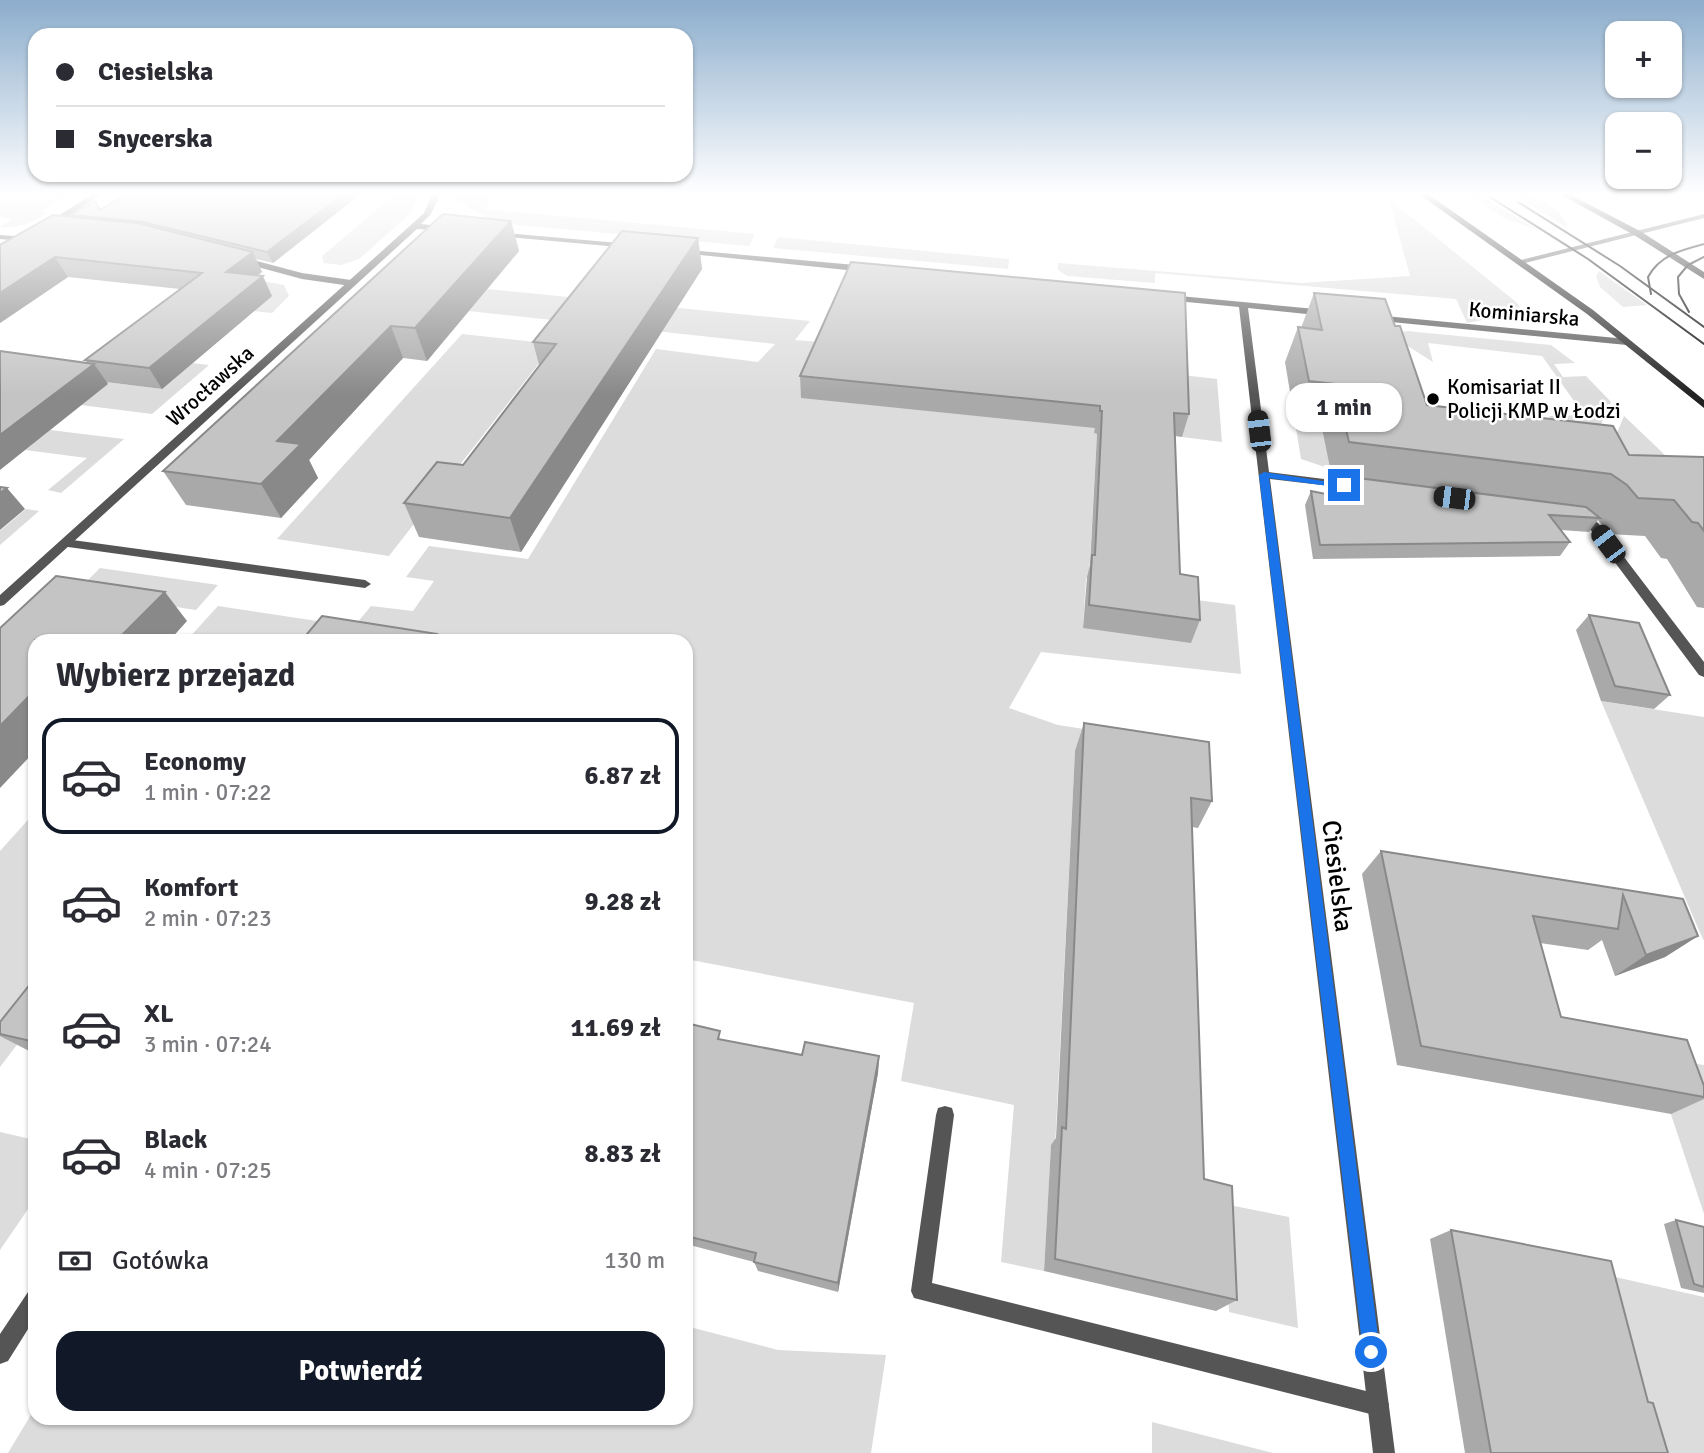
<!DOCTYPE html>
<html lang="pl">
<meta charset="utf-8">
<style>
body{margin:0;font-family:Signika,sans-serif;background:#f7f7f7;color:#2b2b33;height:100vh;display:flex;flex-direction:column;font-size:26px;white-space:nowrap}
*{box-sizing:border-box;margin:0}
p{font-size:23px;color:#7c7c81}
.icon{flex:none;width:38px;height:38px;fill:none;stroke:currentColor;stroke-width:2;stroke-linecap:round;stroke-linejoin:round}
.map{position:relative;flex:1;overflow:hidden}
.details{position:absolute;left:28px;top:634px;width:665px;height:791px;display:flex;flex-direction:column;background:#fff;border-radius:21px;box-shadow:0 2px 5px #0004}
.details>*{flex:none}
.guide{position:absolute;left:28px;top:28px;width:665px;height:154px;border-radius:21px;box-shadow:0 2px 5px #0004;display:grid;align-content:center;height:154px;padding:0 28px;background:#fff}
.tools{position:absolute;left:1605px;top:21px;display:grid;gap:14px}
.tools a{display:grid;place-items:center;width:77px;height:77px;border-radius:14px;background:#fff;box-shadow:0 2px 5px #0004;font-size:35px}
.end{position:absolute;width:32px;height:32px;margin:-16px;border:9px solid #1a73e8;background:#fff;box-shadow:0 0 0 4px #fff}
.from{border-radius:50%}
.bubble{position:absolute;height:49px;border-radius:21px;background:#fff;box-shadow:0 2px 5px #0004;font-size:23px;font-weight:700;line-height:49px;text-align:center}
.car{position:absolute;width:21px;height:42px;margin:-21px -10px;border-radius:9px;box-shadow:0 0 5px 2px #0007;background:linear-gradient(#222 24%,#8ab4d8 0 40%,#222 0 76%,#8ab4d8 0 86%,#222 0)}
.guide b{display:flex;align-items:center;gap:24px;height:66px;font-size:26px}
.guide b+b{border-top:2px solid #e1e1e2}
.guide i{width:18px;height:18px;background:#2b2b33}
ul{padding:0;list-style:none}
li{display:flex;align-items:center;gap:21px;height:116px;margin:0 14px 10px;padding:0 14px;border:4px solid transparent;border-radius:21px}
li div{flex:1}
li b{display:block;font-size:26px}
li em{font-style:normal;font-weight:700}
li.selected{border-color:#111827}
li>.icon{width:63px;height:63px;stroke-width:1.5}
h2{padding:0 28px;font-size:32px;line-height:84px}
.pay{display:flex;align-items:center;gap:18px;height:77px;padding:0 28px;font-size:26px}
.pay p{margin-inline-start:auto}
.primary-button{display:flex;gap:14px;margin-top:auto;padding:14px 28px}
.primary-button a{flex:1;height:80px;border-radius:21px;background:#111827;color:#fff;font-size:28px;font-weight:700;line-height:80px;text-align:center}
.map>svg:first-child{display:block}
.green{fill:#dcdcdc}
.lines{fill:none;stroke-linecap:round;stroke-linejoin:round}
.service{fill:#555;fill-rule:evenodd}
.minor{fill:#555;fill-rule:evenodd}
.tertiary{fill:#555;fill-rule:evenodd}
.secondary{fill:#222;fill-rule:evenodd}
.tram{stroke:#000;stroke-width:2}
.wall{fill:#a9a9a9}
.shaded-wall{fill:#898989}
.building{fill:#c4c4c4;stroke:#898989;stroke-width:2}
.route{fill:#1a73e8}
.poi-dot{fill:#000;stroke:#fff;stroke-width:2.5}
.labels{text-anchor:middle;stroke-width:5;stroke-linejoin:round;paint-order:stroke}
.far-street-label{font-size:21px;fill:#000;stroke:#fff}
.far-poi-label{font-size:21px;fill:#000;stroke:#fff;text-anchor:start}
.street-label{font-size:26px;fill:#000;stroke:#fff}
</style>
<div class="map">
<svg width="1704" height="1453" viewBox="0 0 1704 1453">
<rect width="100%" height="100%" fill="#fff"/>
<g class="green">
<path d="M61 192H75L43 211 46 213C33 223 17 229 0 227L12 219 0 217V200L41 203Z"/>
<polygon points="398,192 420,192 411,213 359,259 341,265 324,263 322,256"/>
<polygon points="457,192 499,192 484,209 755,234 749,246 496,223 454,198"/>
<polygon points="1462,192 1474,192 1540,231 1504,218"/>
<path d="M1509 192C1532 192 1556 203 1567 225L1566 227Z"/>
<polygon points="1389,199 1516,302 1520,307 1518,313 1467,323 1456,299 1155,273 1155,283 1067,276 1058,270 1058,263 1301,283 1410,276"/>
<polygon points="778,237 1009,259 1008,269 773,248"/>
<polygon points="1599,271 1647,305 1623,307 1600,287 1596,276"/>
<polygon points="235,276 284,285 289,296 272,313 254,311 271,296"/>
<polygon points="398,280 810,321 795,340 1044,359 1217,379 1222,442 1182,437 1181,409 1094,433 1097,434 1089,578 1086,578 1083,627 1189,599 1235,605 1241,674 1041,652 1009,708 1058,725 1182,744 1075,752 1055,1147 1051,1146 1044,1271 1001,1262 1014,1105 901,1081 914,1003 686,959 686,640 343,640 371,606 413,611 434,581 406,577 429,546 528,559 656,349 758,362 775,344 376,301"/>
<polygon points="1407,331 1551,345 1575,363 1554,364 1563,377 1586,376 1611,402 1585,460 1585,488 1568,499 1328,468 1301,459 1294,416 1320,419 1328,455 1581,486 1549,416 1584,415 1542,356 1428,343 1433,362 1406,345 1401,332"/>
<polygon points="462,334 554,344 389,556 277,539"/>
<polygon points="192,363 209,365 152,414 49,401 99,381 161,389"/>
<polygon points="1624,416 1687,476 1601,471"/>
<polygon points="50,430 124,439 61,493 48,490 87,458 25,450"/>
<polygon points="26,509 39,511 0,545 0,531"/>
<polygon points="100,568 218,585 196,610 76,592"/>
<polygon points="218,606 337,624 325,640 187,640"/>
<polygon points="1601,701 1704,717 1704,941 1698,928"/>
<polygon points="35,812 35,1021 0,1067 0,851"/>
<polygon points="1652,1057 1704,1065 1704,1214"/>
<polygon points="0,1132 35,1140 35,1210 28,1209 0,1250"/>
<polygon points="1224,1204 1289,1217 1298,1328 1229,1312"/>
<polygon points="1584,1270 1704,1297 1704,1453 1656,1453"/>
<polygon points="686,1326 778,1350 886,1355 871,1453 8,1453 35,1408 35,1418 686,1418"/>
<polygon points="1152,1422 1273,1453 1152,1453"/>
</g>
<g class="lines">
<g class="service">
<polygon points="0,235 25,237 29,239 25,241 0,239"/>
<polygon points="242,257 302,273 351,280 355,283 351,286 302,279 239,262 238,260"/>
<polygon points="65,539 365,580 371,584 365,588 61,546 59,543"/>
<polygon points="945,1106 952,1108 954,1115 932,1283 1378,1394 1386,1397 1389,1405 1386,1413 1378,1416 914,1298 911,1291 936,1115 938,1108"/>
</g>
<g class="minor">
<polygon points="96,192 105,192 49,228 42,226"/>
<polygon points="433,192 441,192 431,214 421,224 448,227 451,227 451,231 417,229 4,605 0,606 0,595 412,224 424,213"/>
<polygon points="493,232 630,244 634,246 630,248 496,236 493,236"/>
<polygon points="678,249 866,266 870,269 866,272 681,253 677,251"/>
<polygon points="1169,295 1326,310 1331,313 1326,316 1248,308 1269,472 1356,483 1362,486 1356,489 1270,479 1395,1453 1373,1453 1239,307 1166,300 1165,298"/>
<polygon points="1374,315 1627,339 1632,342 1627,345 1371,320 1369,318"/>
<polygon points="1581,512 1598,523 1704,662 1704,677 1699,675 1590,529 1577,519 1577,513"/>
<polygon points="35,1289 35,1318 8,1361 0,1364 0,1334 28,1292"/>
</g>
<polygon class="tertiary" points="1704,214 1704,218 1521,264 1517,261"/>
<g class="secondary">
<polygon points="1416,192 1425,192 1593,310 1704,400 1704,408 1587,314"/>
<polygon points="1556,192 1565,192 1640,231 1704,272 1704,279 1634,235"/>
</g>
<g class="tram">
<polyline points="1482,192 1588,259 1704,344"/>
<polyline points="1518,202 1620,266 1704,327"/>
<path d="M1651 294 1648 277C1660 255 1681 250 1704 244"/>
<polyline points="1689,312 1679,294 1678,277 1688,265 1704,257"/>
</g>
</g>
<g class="wall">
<polygon points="362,193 273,263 256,259 262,272 257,275 272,296 162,389 106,382 108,384 85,360 180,289 68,277 0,323 72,217 71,215 100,210"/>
<polygon points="511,221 519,251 427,361 403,358 309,460 318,478 281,518 186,505 163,471"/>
<polygon points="698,238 702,269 521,552 419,537 404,503 463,465 539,365 533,342"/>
<polygon points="1314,293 1395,326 1427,405 1629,455 1704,457 1704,608 1697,607 1667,559 1661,558 1645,536 1609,534 1598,520 1589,532 1561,530 1570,542 1560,556 1313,559 1305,505 1311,491 1336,496 1335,490 1340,478 1332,477 1320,419 1294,416 1285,362 1298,327 1301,328"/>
<polygon points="800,376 1189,414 1182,437 1175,436 1180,574 1200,620 1191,643 1083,628 1087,577 1090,565 1097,434 1094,433 1095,428 801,398"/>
<polygon points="1589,615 1670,695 1654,709 1601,701 1576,630"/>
<polygon points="1084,723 1212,801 1198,828 1192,827 1204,1179 1237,1300 1216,1311 1044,1271 1051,1145 1056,1138 1075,751"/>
<polygon points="1381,851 1683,899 1698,936 1665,957 1615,976 1602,940 1588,950 1540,943 1561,1017 1704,1086 1704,1099 1671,1114 1397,1065 1362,874"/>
<polygon points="35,978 35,1054 0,1036 0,1022"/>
<polygon points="686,1023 723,1040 802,1055 879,1056 878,1073 838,1292 758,1271 754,1262 686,1244"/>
<polygon points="1676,1220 1704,1227 1704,1293 1681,1288 1664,1224"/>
<polygon points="1451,1230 1648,1402 1668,1453 1465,1453 1430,1239"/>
</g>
<g class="shaded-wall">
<polygon points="346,192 361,192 362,193 273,263 267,252"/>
<polygon points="511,221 519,251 427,361 415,328"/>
<polygon points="698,238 702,269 521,552 510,518"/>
<polygon points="253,252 262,272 236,292 226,272"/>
<polygon points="55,257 68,277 0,323 0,293"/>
<polygon points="263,276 272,296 162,389 149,368"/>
<polygon points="391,326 403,358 309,460 318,478 281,518 261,484 277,441"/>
<polygon points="94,364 108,384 0,470 0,435"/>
<polygon points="7,488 25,509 0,530 0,493"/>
<polygon points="165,592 187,621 170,640 117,640"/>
<polygon points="437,634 440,640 433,640"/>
<polygon points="35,690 35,751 0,788 0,726"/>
<polygon points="1698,936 1665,957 1615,976 1646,955"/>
<polygon points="879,1056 878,1073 838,1292 838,1283"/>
</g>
<g class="building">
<polygon points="129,192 346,192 267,252 142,222 71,215 95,201 100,210"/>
<polygon points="443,214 511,221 415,328 391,326 277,441 301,444 261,484 163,471"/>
<polygon points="53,215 137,223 253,252 226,272 263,276 149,368 85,360 202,273 55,257 0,293 0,245"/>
<polygon points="622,231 698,238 510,518 404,503 437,462 463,465 556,344 533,342"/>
<polygon points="851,262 1185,293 1189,414 1174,413 1180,574 1198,577 1200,620 1089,605 1092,555 1095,555 1102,411 1100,411 1100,406 800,376"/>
<polygon points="1314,293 1385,299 1395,326 1400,326 1427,405 1613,426 1629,455 1704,457 1704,531 1698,523 1692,522 1674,500 1638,498 1627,485 1611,474 1349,442 1335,384 1309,381 1298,327 1322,330"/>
<polygon points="0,351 94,364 0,435"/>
<polygon points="1342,476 1586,507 1600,518 1549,515 1570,542 1320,545 1311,491 1346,498"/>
<polygon points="0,487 7,488 0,493"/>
<polygon points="56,576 165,592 117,640 35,640 35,690 0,726 0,628"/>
<polygon points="1589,615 1639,623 1670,695 1615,686"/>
<polygon points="322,616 437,634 433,640 302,640"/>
<polygon points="1084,723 1209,742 1212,801 1191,798 1204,1179 1232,1186 1237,1300 1055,1259 1062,1127 1066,1129"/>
<polygon points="1381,851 1683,899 1698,936 1646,955 1623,895 1618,929 1533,916 1561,1017 1687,1040 1704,1086 1704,1097 1421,1046"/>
<polygon points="35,978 35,1042 0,1034 0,1022"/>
<polygon points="686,1023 720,1031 718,1039 802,1055 805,1042 879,1056 838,1283 754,1262 756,1253 686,1236"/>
<polygon points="1676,1220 1704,1227 1704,1287 1694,1284"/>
<polygon points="1451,1230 1611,1261 1648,1402 1653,1403 1668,1453 1491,1453"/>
</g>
<linearGradient id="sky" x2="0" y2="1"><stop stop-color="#8cadcc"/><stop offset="0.49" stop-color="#fff"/><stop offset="1" stop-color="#fff" stop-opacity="0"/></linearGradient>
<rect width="1704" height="395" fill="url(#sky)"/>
<polygon class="route" points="1264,472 1349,485 1344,488 1269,478 1380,1352 1377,1358 1371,1361 1365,1358 1363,1352 1259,475"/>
<circle class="poi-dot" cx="1433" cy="399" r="7"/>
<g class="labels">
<g class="far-street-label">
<text transform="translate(1524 314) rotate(5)" y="7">Kominiarska</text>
<text transform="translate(210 386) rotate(-42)" y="7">Wrocławska</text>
</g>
<g class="far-poi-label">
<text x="1447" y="394">Komisariat II<tspan x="1447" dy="24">Policji KMP w Łodzi</tspan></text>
</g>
<g class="street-label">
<text transform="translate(1338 876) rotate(83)" y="9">Ciesielska</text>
</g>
</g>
</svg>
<div class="tools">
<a>+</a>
<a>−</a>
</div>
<i class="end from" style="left:1371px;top:1352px"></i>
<i class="end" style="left:1344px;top:485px"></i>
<div class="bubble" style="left:1286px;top:383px;width:116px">1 min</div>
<i class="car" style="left:1259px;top:431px;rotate:353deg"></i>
<i class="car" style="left:1454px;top:498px;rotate:277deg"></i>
<i class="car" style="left:1608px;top:544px;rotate:323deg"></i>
<div class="guide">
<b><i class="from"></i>Ciesielska</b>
<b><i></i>Snycerska</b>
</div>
<section class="details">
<h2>Wybierz przejazd</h2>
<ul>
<li class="selected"><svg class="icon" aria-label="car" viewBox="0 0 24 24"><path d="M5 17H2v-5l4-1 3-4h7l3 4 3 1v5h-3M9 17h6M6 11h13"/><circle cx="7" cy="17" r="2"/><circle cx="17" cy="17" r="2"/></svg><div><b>Economy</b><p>1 min · 07:22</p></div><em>6.87 zł</em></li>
<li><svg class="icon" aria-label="car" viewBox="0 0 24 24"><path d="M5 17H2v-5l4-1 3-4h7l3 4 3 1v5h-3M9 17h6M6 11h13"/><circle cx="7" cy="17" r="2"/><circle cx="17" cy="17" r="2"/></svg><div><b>Komfort</b><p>2 min · 07:23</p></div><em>9.28 zł</em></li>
<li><svg class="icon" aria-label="car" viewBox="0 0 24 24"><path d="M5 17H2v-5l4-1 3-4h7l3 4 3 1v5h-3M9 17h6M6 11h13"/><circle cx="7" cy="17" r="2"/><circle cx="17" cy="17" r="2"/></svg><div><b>XL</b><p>3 min · 07:24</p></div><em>11.69 zł</em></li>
<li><svg class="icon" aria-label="car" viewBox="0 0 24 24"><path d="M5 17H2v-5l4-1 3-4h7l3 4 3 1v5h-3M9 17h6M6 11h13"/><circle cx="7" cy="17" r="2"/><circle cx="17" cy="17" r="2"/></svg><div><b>Black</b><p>4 min · 07:25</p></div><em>8.83 zł</em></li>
</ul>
<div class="pay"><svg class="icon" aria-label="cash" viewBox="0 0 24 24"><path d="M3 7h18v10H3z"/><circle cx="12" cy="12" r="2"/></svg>Gotówka<p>130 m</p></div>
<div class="primary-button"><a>Potwierdź</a></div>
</section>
</div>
